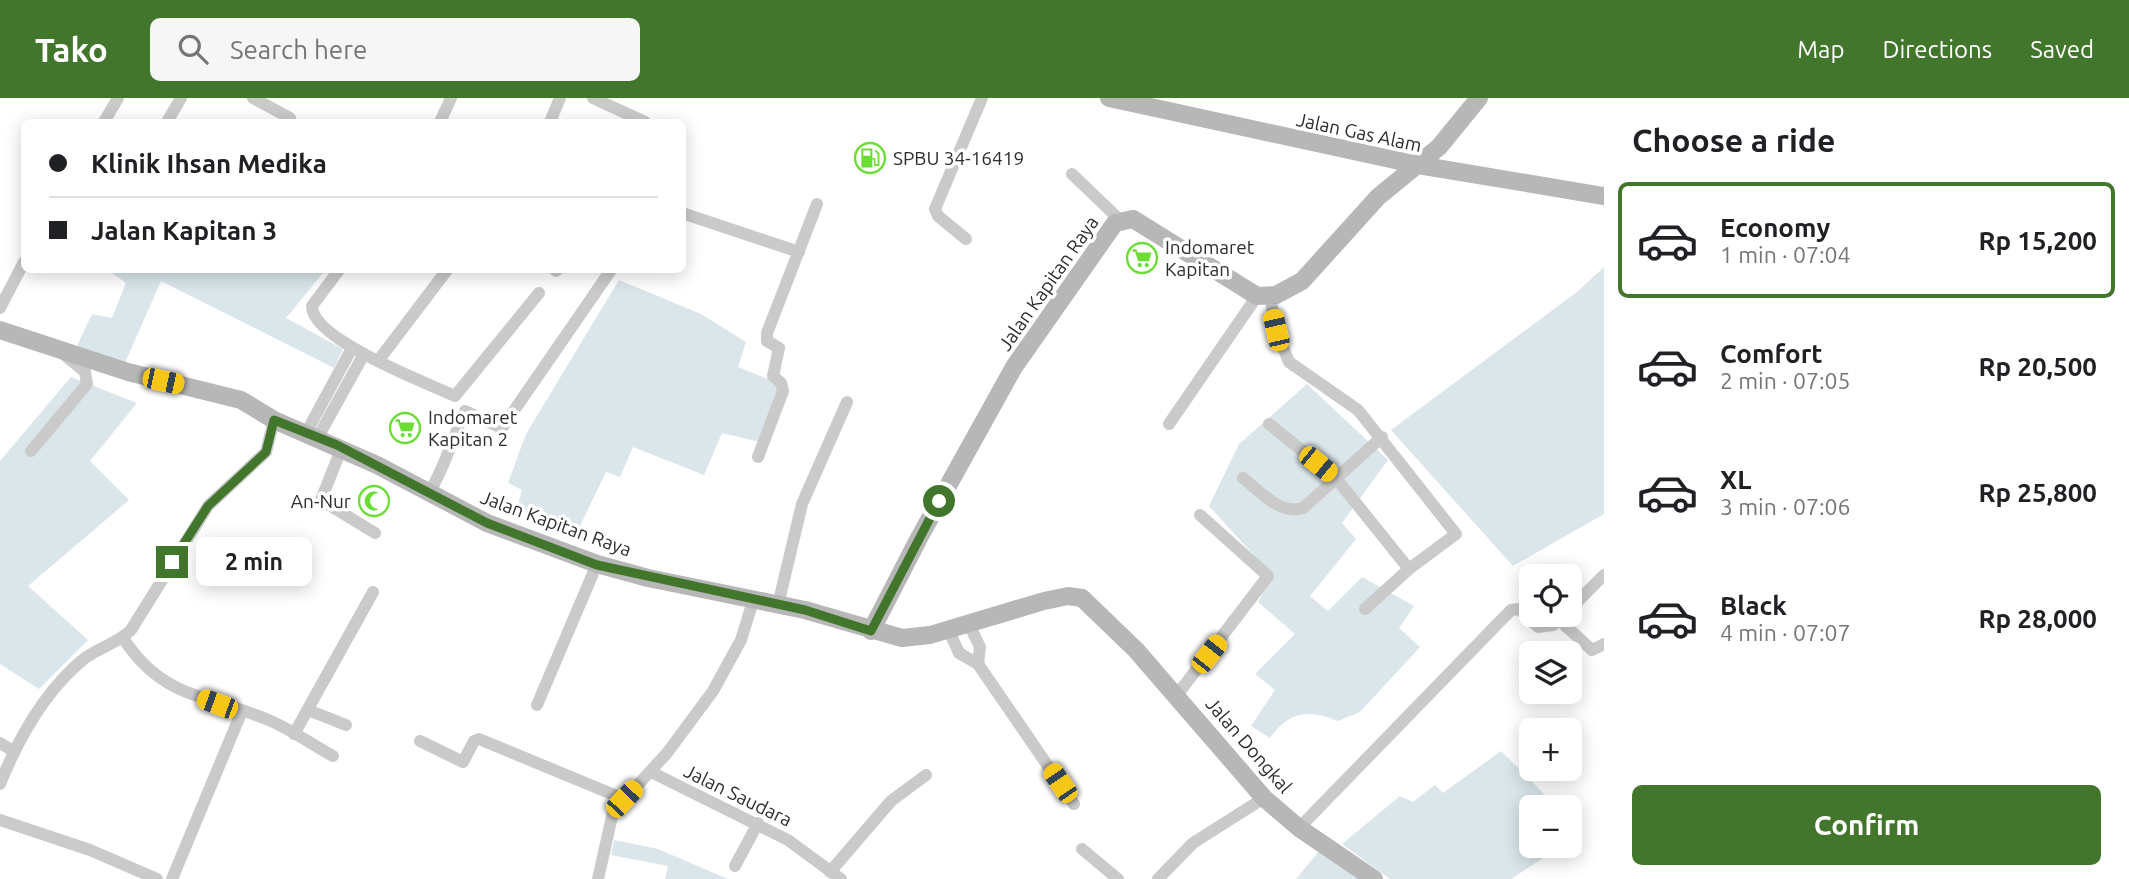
<!DOCTYPE html>
<meta charset="utf-8">
<style>
body{margin:0;font-family:Ubuntu,sans-serif;background:#f6f6f6;color:#202124;height:100vh;display:flex;flex-direction:column;font-size:26px;white-space:nowrap}
*{box-sizing:border-box;margin:0}
p{font-size:23px;color:#757577}
.icon{flex:none;width:38px;height:38px;fill:none;stroke:currentColor;stroke-width:2;stroke-linecap:round;stroke-linejoin:round}
.map{position:relative;flex:1;overflow:hidden}
.panel{display:flex;flex-direction:column;background:#fff;width:525px}
.panel>*{flex:none}
.top-card{position:absolute;left:21px;top:21px;width:665px;height:154px;border-radius:10px;box-shadow:0 4px 18px #0003;display:grid;align-content:center;height:154px;padding:0 28px;background:#fff}
.controls{position:absolute;left:1519px;top:466px;display:grid;gap:14px}
.controls a{display:grid;place-items:center;width:63px;height:63px;border-radius:10px;background:#fff;box-shadow:0 4px 18px #0003;font-size:35px}
.end{position:absolute;width:32px;height:32px;margin:-16px;border:9px solid #42762c;background:#fff;box-shadow:0 0 0 4px #fff}
.from{border-radius:50%}
.bubble{position:absolute;height:49px;border-radius:10px;background:#fff;box-shadow:0 4px 18px #0003;font-size:23px;font-weight:700;line-height:49px;text-align:center}
.car{position:absolute;width:21px;height:42px;margin:-21px -10px;border-radius:9px;box-shadow:0 0 5px 2px #0007;background:linear-gradient(#f5c518 24%,#345 0 40%,#f5c518 0 76%,#345 0 86%,#f5c518 0)}
.top-card b{display:flex;align-items:center;gap:24px;height:66px;font-size:26px}
.top-card b+b{border-top:2px solid #e0e0e0}
.top-card i{width:18px;height:18px;background:#202124}
ul{padding:0;list-style:none}
li{display:flex;align-items:center;gap:21px;height:116px;margin:0 14px 10px;padding:0 14px;border:4px solid transparent;border-radius:10px}
li div{flex:1}
li b{display:block;font-size:26px}
li em{font-style:normal;font-weight:700}
li.on{border-color:#42762c}
li>.icon{width:63px;height:63px;stroke-width:1.5}
h2{padding:0 28px;font-size:32px;line-height:84px}
.cta{display:flex;gap:14px;margin-top:auto;padding:14px 28px}
.cta a{flex:1;height:80px;border-radius:10px;background:#42762c;color:#fff;font-size:28px;font-weight:700;line-height:80px;text-align:center}
header{display:flex;align-items:center;gap:42px;box-sizing:border-box;height:98px;padding:0 35px;background:#42762c;color:#fff}
header strong{font-size:33px}
nav{display:flex;gap:38px;margin-inline-start:auto;font-size:24px}
.search{width:490px;height:63px;background:#f6f6f6;display:flex;align-items:center;gap:18px;box-sizing:border-box;padding:0 24px;border-radius:10px;color:#757577;font-size:26px}
main{display:flex;flex:1;min-height:0}
.map>svg:first-child{display:block}
.green{fill:#dae6ea}
.lines{fill:none;stroke-linecap:round;stroke-linejoin:round}
.street{stroke:#cacaca;stroke-width:12}
.secondary{stroke:#b7b7b7;stroke-width:18}
.route{stroke:#42762c;stroke-width:9}
.labels{text-anchor:middle;stroke-width:7;stroke-linejoin:round;paint-order:stroke}
.street-label{font-size:19px;fill:#2d2d2d;stroke:#fff}
.poi-label{font-size:19px;fill:#2d2d2d;stroke:#fff;text-anchor:start}
</style>
<header>
<strong>Tako</strong>
<div class="search"><svg class="icon" aria-label="search" viewBox="0 0 24 24"><circle cx="10" cy="10" r="6"/><path d="M15 15l6 6"/></svg>Search here</div>
<nav><a>Map</a><a>Directions</a><a>Saved</a></nav>
</header>
<main>
<div class="map">
<svg width="1604" height="781" viewBox="0 0 1604 781">
<rect width="100%" height="100%" fill="#fff"/>
<g class="green">
<polygon points="1604,169 1604,416 1513,468 1391,332 1577,194"/>
<polygon points="108,172 314,172 323,175 286,220 343,251 334,270 161,183 124,267 75,252 92,216 112,220 126,185"/>
<polygon points="619,182 701,216 746,244 738,269 787,289 768,346 722,335 704,377 633,349 620,379 606,374 578,432 517,410 522,392 508,385 526,336"/>
<polygon points="71,279 137,305 90,363 129,402 28,488 88,542 39,591 0,566 0,363"/>
<path d="M1307 286 1388 362 1342 425 1356 441 1310 498 1328 513 1362 479 1414 508 1399 530 1420 549 1360 614 1338 623C1308 611 1289 613 1270 640L1251 628 1275 592 1255 576 1295 536 1258 504 1272 477 1209 408 1239 346Z"/>
<polygon points="1501,653 1557,709 1531,709 1531,747 1563,747 1511,781 1390,781 1342,746 1400,698 1413,704 1435,687 1443,695"/>
<polygon points="614,742 658,751 728,781 665,781 668,768 611,757"/>
<polygon points="1320,752 1363,781 1296,781"/>
</g>
<g class="lines">
<g class="street">
<polyline points="253,0 290,20"/>
<polyline points="593,0 645,24"/>
<polyline points="104,24 118,0"/>
<polyline points="167,24 181,0"/>
<polyline points="440,24 451,0"/>
<polyline points="550,24 560,0"/>
<polyline points="1072,76 1120,122"/>
<polyline points="682,115 799,154"/>
<polyline points="966,141 938,118 935,111 982,0"/>
<path d="M339 172 312 208C311 241 427 285 455 298L539 195"/>
<polyline points="556,173 557,172"/>
<polyline points="1270,198 1276,232 1289,264 1358,312 1456,436 1409,471 1365,511"/>
<polyline points="0,210 24,164"/>
<polyline points="378,263 447,172"/>
<polyline points="1169,326 1257,198"/>
<polyline points="1269,326 1335,379 1409,471"/>
<polyline points="306,335 352,250"/>
<polyline points="318,339 364,256"/>
<polyline points="342,349 321,402 375,435"/>
<polyline points="31,353 87,286 85,274 61,254"/>
<polyline points="758,359 783,293 781,285 773,278 779,250 767,243 767,235 817,106"/>
<path d="M1243 380C1261 394 1279 417 1303 410L1382 339"/>
<path d="M429 395C445 369 452 341 465 313L502 330 611 172"/>
<polyline points="778,507 802,406 847,304"/>
<polyline points="1570,511 1604,477"/>
<polyline points="1559,522 1592,552 1604,546"/>
<polyline points="968,524 980,549 978,566"/>
<polyline points="948,531 959,555 978,566 1074,706"/>
<path d="M123 540C163 601 205 596 266 621 289 630 311 646 333 658"/>
<polyline points="1177,597 1268,478 1200,417"/>
<polyline points="537,607 597,466"/>
<polyline points="308,612 346,627"/>
<polyline points="294,636 373,494"/>
<polyline points="420,643 463,664 474,643 479,641 624,701"/>
<polyline points="0,645 13,653"/>
<polyline points="651,674 788,742 841,781"/>
<path d="M0 686C19 639 45 592 85 560 100 549 118 545 131 532L208 408 266 354 274 322"/>
<polyline points="0,722 90,752 157,781"/>
<polyline points="1299,730 1511,512 1519,511 1538,529 1553,527 1565,516"/>
<polyline points="1082,751 1118,781"/>
<polyline points="735,768 758,725"/>
<polyline points="830,774 891,703 926,677"/>
<polyline points="172,781 242,613"/>
<polyline points="598,781 613,714 667,655 713,593 741,542 753,503"/>
<polyline points="1158,781 1193,745 1264,700"/>
</g>
<g class="secondary">
<polyline points="1109,0 1418,67 1604,98"/>
<polyline points="0,232 128,274 241,302 274,322 377,367 487,425 597,466 648,480 805,512 902,540 930,537 1044,503 1068,498 1082,500 1136,552 1264,700 1299,730 1374,781"/>
<polyline points="871,533 919,440 1014,269 1115,125 1133,121 1257,198 1276,197 1302,183 1378,99 1439,49 1479,0"/>
</g>
</g>
<g class="lines">
<polyline class="route" points="172,464 208,408 266,354 274,322 337,347 487,425 597,467 805,512 871,533 939,403"/>
</g>
<defs>
<g id="fuel-ring" transform="scale(1.575)"><circle r="9.5" fill="#fff" stroke="#6bdd35" stroke-width="1.5"/><path d="M-5.5-6h7V0h2V4h1.3V-2.5L3-4.5l.8-.8L6-3V5H2.5V1h-1V6h-7ZM-4.2-4.7v3.2H.2V-4.7Z" fill="#6bdd35"/></g>
<g id="supermarket-ring" transform="scale(1.575)"><circle r="9.5" fill="#fff" stroke="#6bdd35" stroke-width="1.5"/><path d="M-6-5.5h2.5l.6 2H6L4.5 2H-2.5L-4.4-4H-6ZM-1.5 3.2a1.3 1.3 0 1 0 .1 0ZM3 3.2a1.3 1.3 0 1 0 .1 0Z" fill="#6bdd35"/></g>
<g id="mosque-ring" transform="scale(1.575)"><circle r="9.5" fill="#fff" stroke="#6bdd35" stroke-width="1.5"/><path d="M3.5-4.9A6 6 0 1 0 3.5 4.9A5 5 0 1 1 3.5-4.9Z" fill="#6bdd35"/></g>
</defs>
<g fill-rule="evenodd">
<use href="#fuel-ring" x="870" y="60"/>
<use href="#supermarket-ring" x="1142" y="160"/>
<use href="#supermarket-ring" x="405" y="330"/>
<use href="#mosque-ring" x="374" y="403"/>
</g>
<g class="labels">
<g class="street-label">
<text transform="translate(1359 34) rotate(12)" y="7">Jalan Gas Alam</text>
<text transform="translate(1048 185) rotate(-55)" y="7">Jalan Kapitan Raya</text>
<text transform="translate(556 425) rotate(20)" y="7">Jalan Kapitan Raya</text>
<text transform="translate(1249 647) rotate(49)" y="7">Jalan Dongkal</text>
<text transform="translate(738 697) rotate(26)" y="7">Jalan Saudara</text>
</g>
<g class="poi-label">
<text x="893" y="67">SPBU 34-16419</text>
<text x="1165" y="156">Indomaret<tspan x="1165" dy="22">Kapitan</tspan></text>
<text x="428" y="326">Indomaret<tspan x="428" dy="22">Kapitan 2</tspan></text>
<text x="351" y="410" text-anchor="end">An-Nur</text>
</g>
</g>
</svg>
<div class="controls">
<a><svg class="icon" aria-label="locate" viewBox="0 0 24 24"><circle cx="12" cy="12" r="6"/><path d="M12 2v4M12 18v4M2 12h4M18 12h4"/></svg></a>
<a><svg class="icon" aria-label="layers" viewBox="0 0 24 24"><path d="M12 4l9 5-9 5-9-5zM3 14l9 5 9-5"/></svg></a>
<a>+</a>
<a>−</a>
</div>
<i class="end from" style="left:939px;top:403px"></i>
<i class="end" style="left:172px;top:464px"></i>
<div class="bubble" style="left:196px;top:439px;width:116px">2 min</div>
<i class="car" style="left:1276px;top:232px;rotate:347deg"></i>
<i class="car" style="left:163px;top:283px;rotate:102deg"></i>
<i class="car" style="left:1318px;top:366px;rotate:129deg"></i>
<i class="car" style="left:1209px;top:556px;rotate:38deg"></i>
<i class="car" style="left:217px;top:606px;rotate:290deg"></i>
<i class="car" style="left:1060px;top:685px;rotate:326deg"></i>
<i class="car" style="left:624px;top:701px;rotate:44deg"></i>
<div class="top-card">
<b><i class="from"></i>Klinik Ihsan Medika</b>
<b><i></i>Jalan Kapitan 3</b>
</div>
</div>
<section class="panel">
<h2>Choose a ride</h2>
<ul>
<li class="on"><svg class="icon" aria-label="car" viewBox="0 0 24 24"><path d="M5 17H2v-5l4-1 3-4h7l3 4 3 1v5h-3M9 17h6M6 11h13"/><circle cx="7" cy="17" r="2"/><circle cx="17" cy="17" r="2"/></svg><div><b>Economy</b><p>1 min · 07:04</p></div><em>Rp 15,200</em></li>
<li><svg class="icon" aria-label="car" viewBox="0 0 24 24"><path d="M5 17H2v-5l4-1 3-4h7l3 4 3 1v5h-3M9 17h6M6 11h13"/><circle cx="7" cy="17" r="2"/><circle cx="17" cy="17" r="2"/></svg><div><b>Comfort</b><p>2 min · 07:05</p></div><em>Rp 20,500</em></li>
<li><svg class="icon" aria-label="car" viewBox="0 0 24 24"><path d="M5 17H2v-5l4-1 3-4h7l3 4 3 1v5h-3M9 17h6M6 11h13"/><circle cx="7" cy="17" r="2"/><circle cx="17" cy="17" r="2"/></svg><div><b>XL</b><p>3 min · 07:06</p></div><em>Rp 25,800</em></li>
<li><svg class="icon" aria-label="car" viewBox="0 0 24 24"><path d="M5 17H2v-5l4-1 3-4h7l3 4 3 1v5h-3M9 17h6M6 11h13"/><circle cx="7" cy="17" r="2"/><circle cx="17" cy="17" r="2"/></svg><div><b>Black</b><p>4 min · 07:07</p></div><em>Rp 28,000</em></li>
</ul>
<div class="cta"><a>Confirm</a></div>
</section>
</main>
